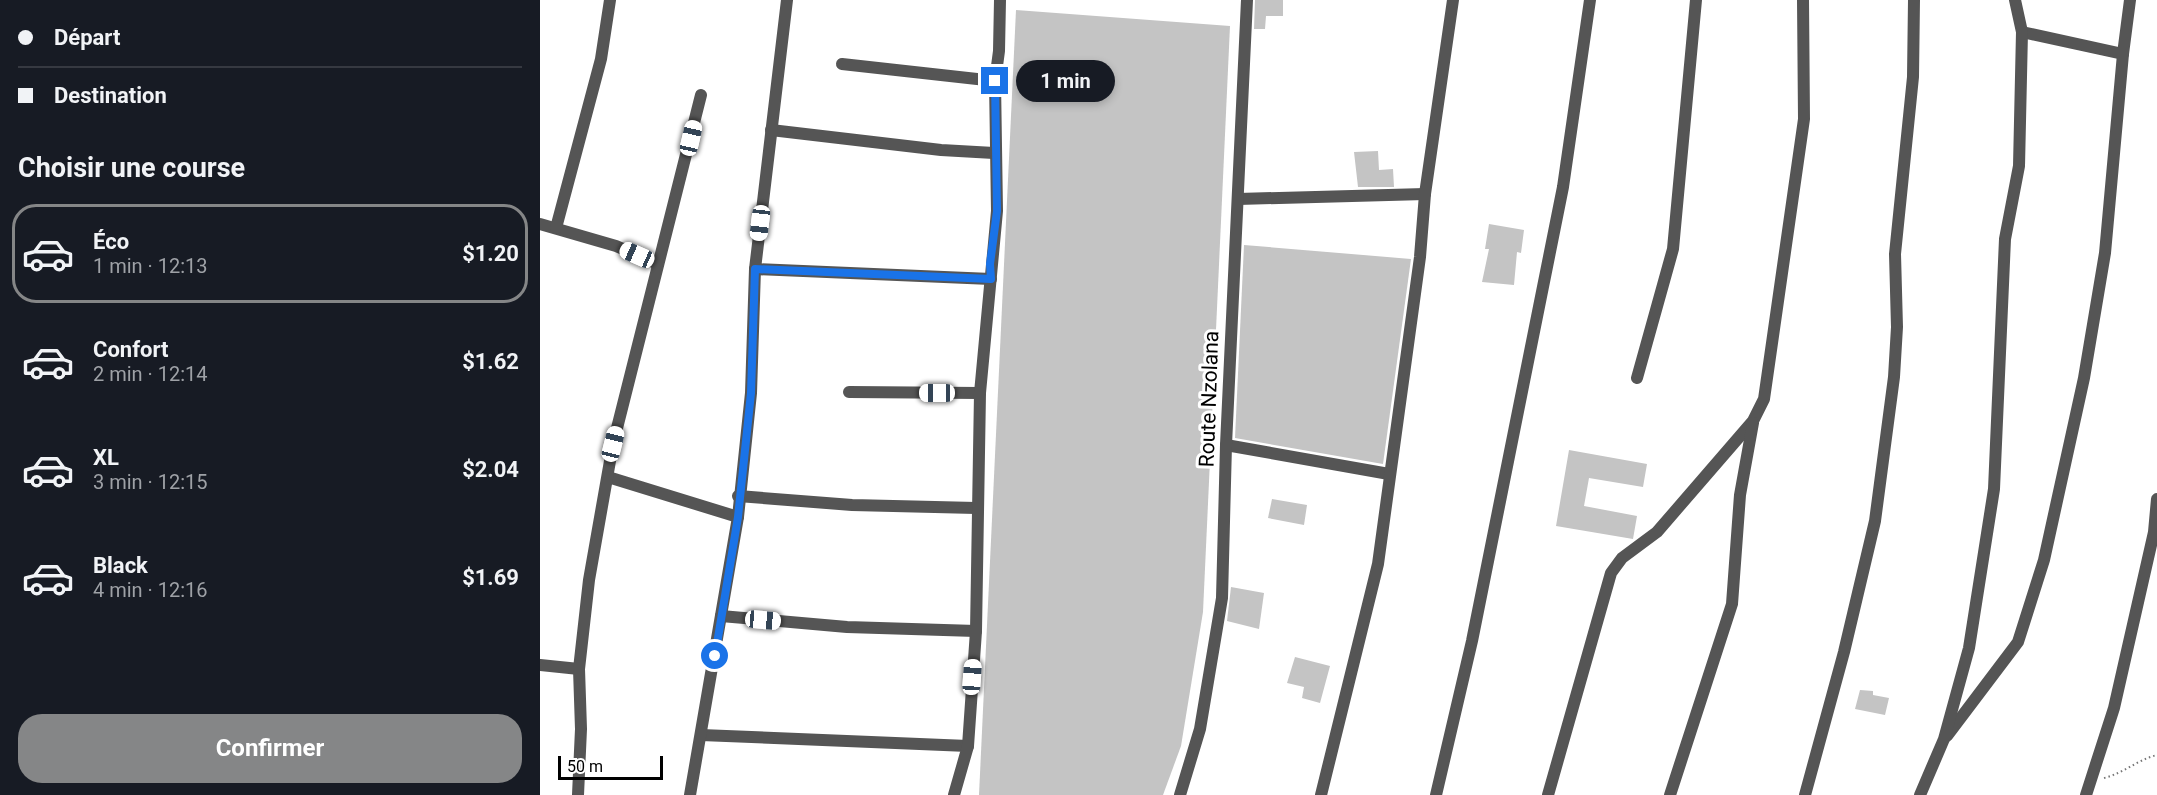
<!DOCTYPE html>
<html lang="fr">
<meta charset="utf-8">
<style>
body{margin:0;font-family:Roboto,sans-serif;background:#242831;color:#f1f3f6;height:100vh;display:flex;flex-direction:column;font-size:22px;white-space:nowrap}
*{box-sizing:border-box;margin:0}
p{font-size:20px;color:#9ea1a6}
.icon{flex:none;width:33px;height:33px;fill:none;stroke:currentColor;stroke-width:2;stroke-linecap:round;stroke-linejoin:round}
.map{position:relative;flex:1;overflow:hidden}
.panel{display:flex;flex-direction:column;background:#171b24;width:540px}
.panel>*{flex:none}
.hud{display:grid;align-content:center;height:132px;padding:0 18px;background:#171b24}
.scale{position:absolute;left:18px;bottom:15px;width:105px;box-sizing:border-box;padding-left:6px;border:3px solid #000;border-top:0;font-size:16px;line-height:21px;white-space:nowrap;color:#000;-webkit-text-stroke:4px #fff;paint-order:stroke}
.end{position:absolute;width:27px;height:27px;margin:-14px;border:8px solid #1a73e8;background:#fff;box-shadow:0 0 0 3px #fff}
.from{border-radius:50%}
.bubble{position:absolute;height:42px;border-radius:21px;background:#171b24;box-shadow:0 3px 9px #0003;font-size:20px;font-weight:700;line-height:42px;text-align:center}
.car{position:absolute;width:18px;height:36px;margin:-18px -9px;border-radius:8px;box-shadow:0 0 4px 2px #0007;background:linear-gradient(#fff 24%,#345 0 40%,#fff 0 76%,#345 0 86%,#fff 0)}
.hud b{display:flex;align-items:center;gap:21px;height:57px;font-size:22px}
.hud b+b{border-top:2px solid #363941}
.hud i{width:15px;height:15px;background:#f1f3f6}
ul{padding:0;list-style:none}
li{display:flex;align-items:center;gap:18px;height:99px;margin:0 12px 9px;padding:0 6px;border:3px solid transparent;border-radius:24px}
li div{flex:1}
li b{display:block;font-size:22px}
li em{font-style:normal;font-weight:700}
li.current{border-color:#858687}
li>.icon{width:54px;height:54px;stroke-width:1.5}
h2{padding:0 18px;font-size:27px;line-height:72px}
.button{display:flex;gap:12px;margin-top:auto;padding:12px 18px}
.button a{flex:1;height:69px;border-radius:24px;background:#858687;color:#fff;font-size:24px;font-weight:700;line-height:69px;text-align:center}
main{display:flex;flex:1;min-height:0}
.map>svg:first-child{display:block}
.building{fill:#c4c4c4}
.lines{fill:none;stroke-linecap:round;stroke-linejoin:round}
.path{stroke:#777;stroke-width:2;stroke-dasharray:1.5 3;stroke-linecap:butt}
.minor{stroke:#555;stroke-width:12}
.route{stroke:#1a73e8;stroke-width:8}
.labels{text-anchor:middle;stroke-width:6;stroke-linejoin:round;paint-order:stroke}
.street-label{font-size:21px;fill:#000;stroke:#fff}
</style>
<main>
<section class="panel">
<div class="hud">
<b><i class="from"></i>Départ</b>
<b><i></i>Destination</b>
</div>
<h2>Choisir une course</h2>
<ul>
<li class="current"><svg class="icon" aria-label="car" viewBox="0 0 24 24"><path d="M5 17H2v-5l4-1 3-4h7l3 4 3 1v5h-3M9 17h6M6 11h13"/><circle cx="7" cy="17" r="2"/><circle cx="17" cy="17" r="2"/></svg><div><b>Éco</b><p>1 min · 12:13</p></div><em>$1.20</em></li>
<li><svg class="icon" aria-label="car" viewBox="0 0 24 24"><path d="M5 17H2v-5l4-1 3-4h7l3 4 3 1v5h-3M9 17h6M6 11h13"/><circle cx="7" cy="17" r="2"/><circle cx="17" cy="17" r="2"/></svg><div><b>Confort</b><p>2 min · 12:14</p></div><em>$1.62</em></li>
<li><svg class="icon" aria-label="car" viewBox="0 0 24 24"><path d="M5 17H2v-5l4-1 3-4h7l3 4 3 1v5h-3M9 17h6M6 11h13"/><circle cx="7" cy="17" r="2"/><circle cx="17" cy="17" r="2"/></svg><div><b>XL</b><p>3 min · 12:15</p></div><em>$2.04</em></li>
<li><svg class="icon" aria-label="car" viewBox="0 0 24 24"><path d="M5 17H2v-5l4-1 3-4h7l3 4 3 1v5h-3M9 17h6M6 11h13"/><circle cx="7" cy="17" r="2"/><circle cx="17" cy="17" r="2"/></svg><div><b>Black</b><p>4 min · 12:16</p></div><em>$1.69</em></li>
</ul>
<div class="button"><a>Confirmer</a></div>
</section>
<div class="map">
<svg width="1617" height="795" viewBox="0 0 1617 795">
<rect width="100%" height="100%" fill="#fff"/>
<g class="building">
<polygon points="715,0 743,0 743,16 726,16 725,29 714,29"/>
<polygon points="476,10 690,26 663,612 641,746 623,795 439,795"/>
<polygon points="838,151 839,170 853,169 854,187 818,187 814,152"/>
<polygon points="949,224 984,230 981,253 977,252 974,285 942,282 949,249 945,249"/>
<polygon points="704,245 871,259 843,464 695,438"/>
<polygon points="1029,450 1107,464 1103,487 1049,478 1044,506 1097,516 1093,539 1016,526"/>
<polygon points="732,499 767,505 764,525 728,518"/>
<polygon points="691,587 724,593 719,629 687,621"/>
<polygon points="755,657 790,666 780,703 762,698 764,687 747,683"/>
<polygon points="1320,690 1333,691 1333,695 1349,698 1345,715 1315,709"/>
</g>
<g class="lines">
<path class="path" d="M1564 778C1584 773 1597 760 1617 755"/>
<g class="minor">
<polyline points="1482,32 1583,54"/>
<polyline points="302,64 455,81"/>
<polyline points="231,130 401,150 454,153"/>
<polyline points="698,199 885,194"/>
<polyline points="0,224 76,246 118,264"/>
<polyline points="16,228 61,59 70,0"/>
<polyline points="215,269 451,279"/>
<polyline points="1097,378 1133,249 1156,0"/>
<polyline points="309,392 440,393"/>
<polyline points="686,445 849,474"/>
<polyline points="68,477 198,517"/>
<polyline points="198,496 312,505 436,508"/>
<polyline points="181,616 307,627 436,631"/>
<polyline points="0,665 39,669"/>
<polyline points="161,735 428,746"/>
<polyline points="1407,736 1478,642 1504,560 1544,378 1565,253 1583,54 1590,0"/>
<polyline points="38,795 41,729 39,669 49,580 73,444 161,95"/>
<polyline points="150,795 198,517 211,393 215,269 247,0"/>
<polyline points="414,795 428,746 436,631 440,393 457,211 455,81 459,51 460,0"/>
<polyline points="640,795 660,729 682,598 686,445 707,0"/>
<polyline points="781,795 838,564 880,257 885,194 913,0"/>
<polyline points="896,795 932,641 1023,187 1050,0"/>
<polyline points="1008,795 1071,573 1082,558 1117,532 1213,421 1224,399 1264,119 1263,0"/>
<polyline points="1130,795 1192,604 1200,495 1213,423"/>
<polyline points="1265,795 1304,652 1335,521 1354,377 1357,327 1355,254 1373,77 1374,0"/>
<polyline points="1380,795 1404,739 1429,648 1454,489 1465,239 1479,166 1482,32 1475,0"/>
<polyline points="1546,795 1574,708 1614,532 1617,499"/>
</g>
</g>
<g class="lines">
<polyline class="route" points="175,656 198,517 211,393 215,269 451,279 450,264 457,211 455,81"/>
</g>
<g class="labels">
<g class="street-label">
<text transform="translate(669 399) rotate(-88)" y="7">Route Nzolana</text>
</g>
</g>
</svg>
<div class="scale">50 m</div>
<i class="end from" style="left:175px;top:656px"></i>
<i class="end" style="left:455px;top:81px"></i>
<div class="bubble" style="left:476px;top:60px;width:99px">1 min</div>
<i class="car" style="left:151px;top:138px;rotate:13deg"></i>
<i class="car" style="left:220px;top:223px;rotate:187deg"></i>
<i class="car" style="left:97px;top:255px;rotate:294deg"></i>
<i class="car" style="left:397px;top:393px;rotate:270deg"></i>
<i class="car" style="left:73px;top:444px;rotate:14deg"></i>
<i class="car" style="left:223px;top:620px;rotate:95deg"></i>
<i class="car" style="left:432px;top:677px;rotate:4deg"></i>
</div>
</main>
